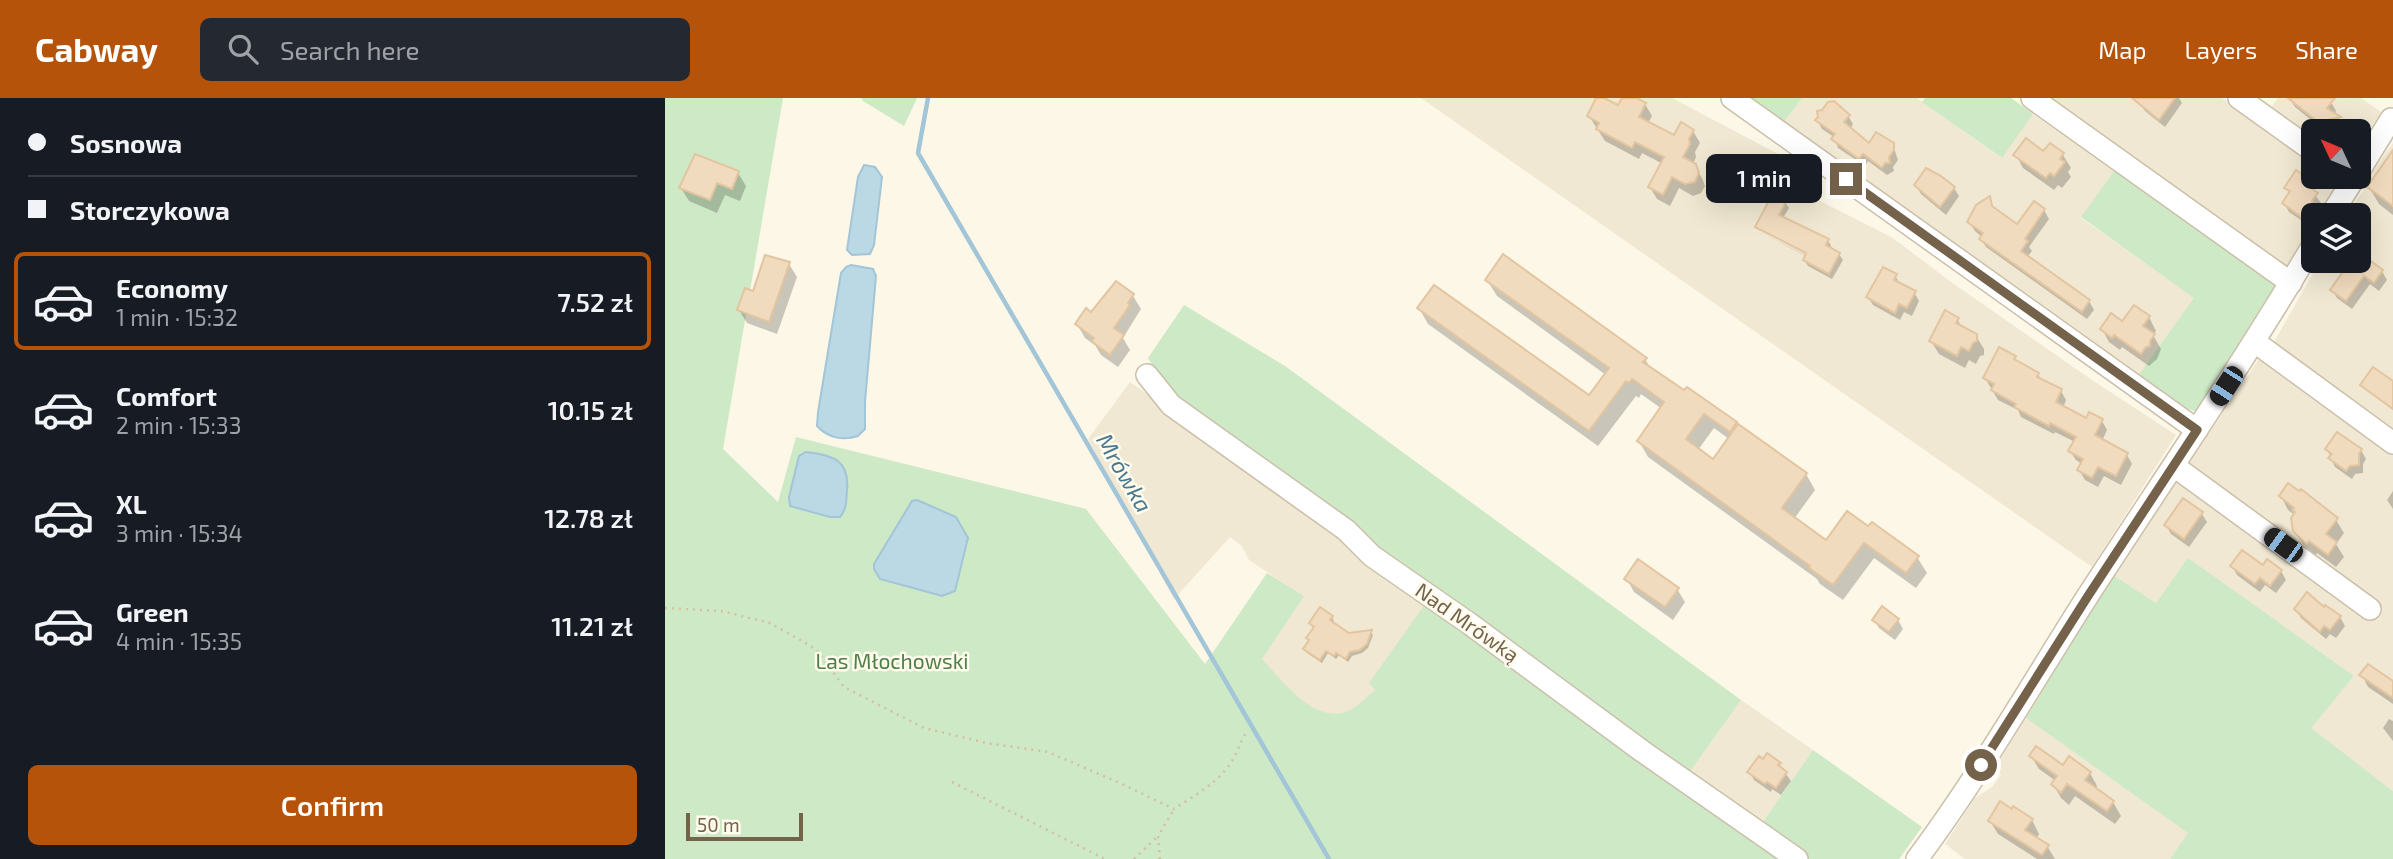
<!DOCTYPE html>
<meta charset="utf-8">
<style>
body{margin:0;font-family:"Exo 2",sans-serif;background:#242831;color:#f1f3f6;height:100vh;display:flex;flex-direction:column;font-size:26px;white-space:nowrap}
*{box-sizing:border-box;margin:0}
p{font-size:23px;color:#9ea1a6}
.icon{flex:none;width:38px;height:38px;fill:none;stroke:currentColor;stroke-width:2;stroke-linecap:round;stroke-linejoin:round}
.map{position:relative;flex:1;overflow:hidden}
.sheet{display:flex;flex-direction:column;background:#171b24;width:665px}
.sheet>*{flex:none}
.top-card{display:grid;align-content:center;height:154px;padding:0 28px;background:#171b24}
.needle{width:46px;rotate:314deg}
.buttons{position:absolute;left:1636px;top:21px;display:grid;gap:14px}
.buttons a{display:grid;place-items:center;width:70px;height:70px;border-radius:10px;background:#171b24;box-shadow:0 7px 28px #0002;font-size:35px}
.scale{position:absolute;left:21px;bottom:18px;width:117px;box-sizing:border-box;padding-left:7px;border:4px solid #75624b;border-top:0;font-size:19px;line-height:24px;white-space:nowrap;color:#75624b;-webkit-text-stroke:5px #fffbed;paint-order:stroke}
.end{position:absolute;width:32px;height:32px;margin:-16px;border:9px solid #75624b;background:#fff;box-shadow:0 0 0 4px #fff}
.from{border-radius:50%}
.bubble{position:absolute;height:49px;border-radius:10px;background:#171b24;box-shadow:0 7px 28px #0002;font-size:23px;font-weight:600;line-height:49px;text-align:center}
.car{position:absolute;width:21px;height:42px;margin:-21px -10px;border-radius:9px;box-shadow:0 0 5px 2px #0007;background:linear-gradient(#222 24%,#8ab4d8 0 40%,#222 0 76%,#8ab4d8 0 86%,#222 0)}
.top-card b{display:flex;align-items:center;gap:24px;height:66px;font-size:26px}
.top-card b+b{border-top:2px solid #363941}
.top-card i{width:18px;height:18px;background:#f1f3f6}
ul{padding:0;list-style:none}
li{display:flex;align-items:center;gap:21px;height:98px;margin:0 14px 10px;padding:0 14px;border:4px solid transparent;border-radius:10px}
li div{flex:1}
li b{display:block;font-size:26px}
li em{font-style:normal;font-weight:600}
li.current{border-color:#b45309}
li>.icon{width:63px;height:63px;stroke-width:1.5}
.action{display:flex;gap:14px;margin-top:auto;padding:14px 28px}
.action a{flex:1;height:80px;border-radius:10px;background:#b45309;color:#fff;font-size:28px;font-weight:600;line-height:80px;text-align:center}
header{display:flex;align-items:center;gap:42px;box-sizing:border-box;height:98px;padding:0 35px;background:#b45309;color:#fff}
header strong{font-size:33px}
nav{display:flex;gap:38px;margin-inline-start:auto;font-size:24px}
.search{width:490px;height:63px;background:#242831;display:flex;align-items:center;gap:18px;box-sizing:border-box;padding:0 24px;border-radius:10px;color:#9ea1a6;font-size:26px}
main{display:flex;flex:1;min-height:0}
.map>svg:first-child{display:block}
.residential{fill:#f0e8d2}
.green{fill:#cde9c5}
.water{fill:#bbd8e5;stroke:#a2c5d7;stroke-width:2}
.shadow{fill:#0003;fill-rule:evenodd}
.lines{fill:none;stroke-linecap:round;stroke-linejoin:round}
.stream{stroke:#a2c5d7;stroke-width:4.5}
.building{fill:#f1dbbf;stroke:#e3c59f;stroke-width:2}
.minor-casing{stroke:#cbbfaa;stroke-width:24}
.path{stroke:#d6bfa2;stroke-width:2.5;stroke-dasharray:2 5;stroke-linecap:butt}
.minor{stroke:#fff;stroke-width:21}
.route{stroke:#75624b;stroke-width:9}
.labels{text-anchor:middle;stroke-width:5;stroke-linejoin:round;paint-order:stroke}
.street-label{font-size:21px;fill:#75624b;stroke:#fffbed}
.park-label{font-size:21px;fill:#4d8046;stroke:#fffbed}
.water-label{font-size:23px;font-style:italic;fill:#49778e;stroke:#fffbed}
</style>
<header>
<strong>Cabway</strong>
<div class="search"><svg class="icon" aria-label="search" viewBox="0 0 24 24"><circle cx="10" cy="10" r="6"/><path d="M15 15l6 6"/></svg>Search here</div>
<nav><a>Map</a><a>Layers</a><a>Share</a></nav>
</header>
<main>
<section class="sheet">
<div class="top-card">
<b><i class="from"></i>Sosnowa</b>
<b><i></i>Storczykowa</b>
</div>
<ul>
<li class="current"><svg class="icon" aria-label="car" viewBox="0 0 24 24"><path d="M5 17H2v-5l4-1 3-4h7l3 4 3 1v5h-3M9 17h6M6 11h13"/><circle cx="7" cy="17" r="2"/><circle cx="17" cy="17" r="2"/></svg><div><b>Economy</b><p>1 min · 15:32</p></div><em>7.52 zł</em></li>
<li><svg class="icon" aria-label="car" viewBox="0 0 24 24"><path d="M5 17H2v-5l4-1 3-4h7l3 4 3 1v5h-3M9 17h6M6 11h13"/><circle cx="7" cy="17" r="2"/><circle cx="17" cy="17" r="2"/></svg><div><b>Comfort</b><p>2 min · 15:33</p></div><em>10.15 zł</em></li>
<li><svg class="icon" aria-label="car" viewBox="0 0 24 24"><path d="M5 17H2v-5l4-1 3-4h7l3 4 3 1v5h-3M9 17h6M6 11h13"/><circle cx="7" cy="17" r="2"/><circle cx="17" cy="17" r="2"/></svg><div><b>XL</b><p>3 min · 15:34</p></div><em>12.78 zł</em></li>
<li><svg class="icon" aria-label="car" viewBox="0 0 24 24"><path d="M5 17H2v-5l4-1 3-4h7l3 4 3 1v5h-3M9 17h6M6 11h13"/><circle cx="7" cy="17" r="2"/><circle cx="17" cy="17" r="2"/></svg><div><b>Green</b><p>4 min · 15:35</p></div><em>11.21 zł</em></li>
</ul>
<div class="action"><a>Confirm</a></div>
</section>
<div class="map">
<svg width="1728" height="761" viewBox="0 0 1728 761">
<rect width="100%" height="100%" fill="#fcf7e6"/>
<g class="residential">
<polygon points="756,0 1007,0 1115,57 1108,79 1228,140 1286,184 1427,282 1511,337 1427,469"/>
<polygon points="1137,0 1252,0 1336,60 1368,16 1450,72 1416,120 1530,200 1473,278 1119,24"/>
<polygon points="1382,0 1557,0 1648,65 1648,79 1668,79 1670,81 1673,92 1657,117 1648,117 1648,131 1622,172"/>
<polygon points="1613,0 1696,0 1716,14 1694,47 1694,33 1648,33 1648,42 1605,11"/>
<polygon points="1728,45 1728,332 1609,244 1655,163 1694,163 1694,117 1681,117 1700,90 1698,87"/>
<polygon points="1594,261 1728,357 1728,693 1645,630 1689,578 1523,461 1491,505 1448,477"/>
<polygon points="465,284 610,385 763,502 747,623 671,730 567,606 638,498 584,462 577,448 565,439 509,501 423,341"/>
<polygon points="1076,602 1148,652 1095,728 1022,678"/>
<polygon points="1361,620 1524,735 1505,761 1300,761 1280,746 1310,700 1327,689 1336,676 1329,671"/>
</g>
<g class="green">
<path d="M0 0H118L58 351 113 404 131 339 421 411 540 566 602 475 639 498 597 561C617 582 650 629 685 612 694 608 702 598 710 592L704 585 763 502 1125 761H0Z"/>
<polygon points="196,0 252,0 239,28 198,3"/>
<polygon points="1084,0 1137,0 1119,24"/>
<polygon points="1260,0 1346,0 1368,16 1337,60 1257,4"/>
<polygon points="1450,72 1614,185 1544,302 1529,313 1517,309 1473,278 1529,200 1416,119"/>
<polygon points="519,207 620,268 1076,602 1022,678 509,302 483,260"/>
<polygon points="1523,460 1689,578 1646,630 1728,693 1728,761 1505,761 1523,735 1361,620 1448,477 1491,505"/>
<polygon points="1148,652 1257,729 1234,761 1141,761 1095,728"/>
</g>
<g class="water">
<polygon points="199,67 210,69 217,79 209,147 205,156 187,157 182,152 193,79"/>
<path d="M186 167 208 171 211 178 200 304V331L193 338C178 343 163 340 152 328L153 314 176 175 181 169Z"/>
<path d="M141 354C168 357 185 362 182 393 181 403 182 411 175 419H165L125 408 124 399 134 358Z"/>
<polygon points="252,402 291,419 303,440 290,493 277,498 215,481 209,471 209,466 247,403"/>
</g>
<g class="shadow">
<polygon points="933,0 954,10 959,0 968,0 980,6 987,18 983,25 1010,39 1028,33 1035,45 1030,54 1031,59 1028,66 1037,80 1040,88 1036,95 1028,98 1014,90 1005,108 992,101 985,89 998,66 977,55 974,61 940,43 924,18"/>
<polygon points="1478,0 1514,0 1517,5 1500,29 1480,13 1475,5"/>
<polygon points="1660,0 1666,4 1671,13 1669,16 1674,20 1679,28 1668,30 1666,33 1660,33 1630,9 1625,1"/>
<polygon points="1183,18 1188,26 1185,31 1204,47 1228,47 1233,62 1228,69 1229,73 1222,77 1203,63 1200,68 1173,50 1169,39 1157,31 1152,22"/>
<polygon points="1385,47 1398,57 1406,70 1403,74 1406,79 1397,90 1393,87 1389,92 1358,70 1351,57 1379,56"/>
<polygon points="1728,55 1728,117 1714,106 1704,89"/>
<polygon points="73,75 81,88 75,103 60,97 52,115 24,103 16,90"/>
<polygon points="1643,82 1647,93 1656,105 1651,113 1652,117 1648,117 1642,126 1624,114 1619,105 1625,95 1621,90"/>
<polygon points="1251,88 1289,90 1294,98 1281,117 1256,96"/>
<polygon points="1324,101 1330,112 1353,128 1379,112 1384,121 1364,149 1367,153 1362,159 1424,203 1429,212 1422,221 1321,149 1316,141 1317,139 1310,133 1304,124"/>
<polygon points="1120,104 1124,110 1118,120 1163,142 1166,148 1165,151 1174,156 1178,162 1167,181 1143,168 1139,162 1141,158 1095,134 1148,161 1150,158 1095,129 1095,133 1092,128"/>
<polygon points="1696,158 1717,173 1722,182 1714,193 1705,186 1687,211 1672,200 1667,192"/>
<polygon points="124,166 132,179 112,236 82,225 74,212"/>
<polygon points="1230,178 1236,187 1249,194 1254,203 1247,218 1239,214 1235,222 1208,207 1203,199"/>
<path d="M822 182 980 261 986 271 1070 325 1073 329 1141 376 1150 392 1129 421 1161 444 1182 416 1252 459 1262 475 1251 490 1209 460 1178 502 1155 486 1152 481 983 359 974 343 997 311 976 296 974 300 971 298 933 348 763 226 754 210 925 300 941 277 832 198ZM1049 330 1064 341 1049 364 1033 352Z"/>
<polygon points="468,198 476,211 458,240 465,252 453,269 436,257 430,247 420,240 412,226"/>
<polygon points="1484,219 1491,233 1488,237 1496,251 1492,261 1484,268 1457,249 1455,252 1444,244 1437,231"/>
<polygon points="1292,221 1298,231 1311,238 1319,251 1319,257 1315,258 1311,266 1304,262 1300,270 1274,256 1266,243"/>
<polygon points="1349,259 1353,265 1373,276 1377,283 1396,293 1401,302 1398,310 1421,322 1437,323 1442,332 1437,343 1462,357 1467,366 1456,387 1439,378 1433,389 1420,382 1414,372 1417,366 1411,362 1405,353 1410,344 1390,334 1389,336 1356,319 1353,312 1333,302 1320,280"/>
<polygon points="1728,285 1728,312 1697,287"/>
<polygon points="1662,351 1696,352 1701,361 1698,366 1698,375 1690,376 1687,381 1670,369"/>
<polygon points="1728,393 1728,411 1722,402"/>
<polygon points="1616,398 1671,422 1679,435 1671,446 1679,459 1671,469 1652,455 1650,458 1638,446 1629,432 1630,417 1623,412"/>
<polygon points="1537,416 1542,424 1524,449 1506,436 1501,427"/>
<polygon points="1567,468 1599,470 1616,473 1621,482 1611,495 1600,487 1595,494 1572,477"/>
<polygon points="962,481 1012,491 1020,504 1008,522 969,494"/>
<polygon points="1631,512 1659,512 1675,519 1680,528 1671,540 1665,536 1661,541 1636,520"/>
<polygon points="667,519 669,523 667,525 684,537 706,534 708,537 703,550 697,555 687,558 683,564 674,557 671,561 663,555 657,565 642,555 640,551 650,530 646,525"/>
<polygon points="1209,522 1233,522 1238,531 1230,542 1214,530"/>
<polygon points="1697,577 1728,585 1728,606 1703,589"/>
<polygon points="1724,621 1728,623 1728,643 1718,630"/>
<polygon points="1366,658 1398,669 1425,675 1432,688 1430,692 1448,704 1456,718 1450,726 1410,698 1404,707 1396,700 1388,686 1391,683 1374,671"/>
<polygon points="1114,666 1126,683 1116,697 1107,691 1106,694 1089,682 1084,674"/>
<polygon points="1367,722 1374,736 1371,741 1382,748 1390,761 1372,761 1333,736 1325,723"/>
</g>
<g class="lines">
<polyline class="stream" points="263,0 253,55 664,761"/>
</g>
<g class="building">
<polygon points="931,0 939,0 953,7 957,0 972,0 981,5 974,19 1009,37 1016,24 1029,32 1024,41 1025,46 1018,59 1031,66 1034,75 1030,84 1020,86 1007,79 998,97 983,89 999,59 970,44 967,50 931,31 934,25 922,18"/>
<polygon points="1467,0 1510,0 1494,22"/>
<polygon points="1623,0 1670,0 1662,10 1676,19 1663,22 1658,28"/>
<polygon points="1169,3 1185,17 1179,24 1204,45 1211,34 1229,45 1229,52 1224,59 1225,65 1220,65 1217,70 1198,56 1194,61 1166,41 1170,36 1150,22 1153,19 1152,13 1157,12 1163,4"/>
<polygon points="1361,40 1378,53 1385,45 1399,55 1395,61 1400,64 1389,78 1385,75 1381,80 1348,57"/>
<polygon points="1728,52 1728,108 1702,89"/>
<polygon points="30,56 74,73 67,91 52,85 45,102 14,90"/>
<polygon points="1261,70 1276,78 1290,89 1275,109 1249,87"/>
<polygon points="1631,72 1644,81 1641,86 1653,95 1647,103 1649,110 1642,111 1636,119 1617,105 1625,93 1619,90"/>
<polygon points="1108,95 1122,102 1114,117 1164,141 1161,147 1175,155 1164,176 1138,162 1141,155 1090,129"/>
<polygon points="1325,98 1327,108 1352,126 1369,103 1380,111 1360,141 1363,143 1356,153 1425,202 1417,214 1314,141 1318,135 1302,124 1311,107"/>
<polygon points="838,156 982,260 978,264 1019,292 1022,289 1072,324 1065,334 1039,316 1021,341 1048,361 1073,326 1142,375 1117,410 1161,442 1182,413 1203,428 1207,424 1254,458 1241,475 1199,445 1168,487 1144,470 1145,468 972,343 999,304 967,281 964,285 961,283 924,333 752,210 769,187 924,297 944,270 820,182"/>
<polygon points="1696,156 1718,172 1709,185 1699,178 1681,203 1665,192 1682,168 1686,170 1691,163 1694,163"/>
<polygon points="100,157 125,164 104,224 72,212 80,190 88,193"/>
<polygon points="1218,169 1232,176 1229,182 1251,193 1242,210 1234,206 1230,215 1201,199"/>
<polygon points="451,183 469,196 463,205 465,207 449,230 459,237 445,257 426,243 429,240 410,226 421,210 426,214"/>
<polygon points="1469,207 1485,218 1478,228 1490,236 1485,243 1485,248 1481,249 1476,256 1449,237 1447,240 1435,231 1446,215 1457,223"/>
<polygon points="1280,212 1294,220 1291,225 1312,236 1312,243 1308,245 1304,253 1296,249 1292,258 1264,243"/>
<polygon points="1334,249 1351,258 1349,261 1374,275 1372,279 1397,291 1391,304 1421,320 1424,314 1438,321 1430,337 1463,355 1451,378 1433,369 1427,380 1412,372 1418,361 1403,353 1411,339 1385,325 1384,328 1349,309 1351,306 1326,292 1329,286 1318,280"/>
<polygon points="1708,269 1728,283 1728,311 1695,287"/>
<polygon points="1672,334 1697,351 1694,356 1694,367 1685,368 1681,373 1663,360 1667,356 1660,351"/>
<polygon points="1623,385 1634,393 1636,391 1673,420 1661,436 1672,444 1663,457 1644,443 1641,446 1628,433 1626,420 1630,414 1627,412 1629,410 1614,398"/>
<polygon points="1518,400 1538,414 1519,441 1499,427"/>
<polygon points="1577,452 1598,467 1602,461 1617,472 1605,488 1595,480 1590,486 1565,468"/>
<polygon points="973,461 1014,490 1000,509 959,481"/>
<polygon points="1642,494 1659,509 1660,507 1676,518 1665,532 1659,528 1655,534 1629,511"/>
<polygon points="1217,508 1234,521 1224,534 1207,522"/>
<polygon points="655,509 668,518 665,522 684,535 707,532 702,546 695,552 685,554 681,561 671,555 669,558 661,553 655,562 638,551 644,542 641,540 649,529 644,525"/>
<polygon points="1703,566 1728,583 1728,600 1694,577"/>
<polygon points="1371,648 1398,667 1404,658 1426,674 1420,682 1449,703 1442,713 1402,686 1396,695 1386,686 1392,678 1364,658"/>
<polygon points="1102,655 1116,665 1113,667 1122,674 1111,690 1102,684 1100,686 1082,674 1094,658 1098,661"/>
<polygon points="1335,703 1347,711 1348,708 1368,721 1360,732 1384,747 1377,757 1323,723"/>
</g>
<g class="lines">
<g class="minor-casing">
<g id="minor">
<polyline points="1067,0 1532,332"/>
<polyline points="1367,0 1626,185"/>
<polyline points="1574,0 1648,53"/>
<polyline points="1694,73 1726,21"/>
<polyline points="1666,117 1690,79"/>
<polyline points="1590,244 1728,345"/>
<polyline points="482,277 506,307 681,432 707,458 805,526 977,653 1132,761"/>
<polyline points="1509,368 1705,511"/>
<path d="M1252 761C1314 678 1366 587 1422 499 1498 382 1577 267 1648 147"/>
</g>
</g>
<g class="path">
<path d="M0 510 56 513 105 525 151 551 179 589 259 630 321 645 383 654 455 685 509 711C530 697 555 684 568 661 574 651 576 641 583 632"/>
<polyline points="287,684 440,761"/>
<polyline points="469,761 492,739"/>
<polyline points="495,761 493,738 508,713"/>
</g>
<use href="#minor" class="minor"/>
</g>
<g class="lines">
<polyline class="route" points="1181,81 1532,332 1423,498 1316,667"/>
</g>
<g class="labels">
<g class="street-label">
<text transform="translate(802 525) rotate(35)" y="7">Nad Mrówką</text>
</g>
<g class="park-label">
<text x="227" y="571">Las Młochowski</text>
</g>
<g class="water-label">
<text transform="translate(459 375) rotate(60)" y="8">Mrówka</text>
</g>
</g>
</svg>
<div class="buttons">
<a><svg class="needle" viewBox="-14 -14 28 28"><path d="M0-13l5 13h-10z" fill="#e53935"/><path d="M0 13l5-13h-10z" fill="#9ea1a6"/></svg></a>
<a><svg class="icon" aria-label="layers" viewBox="0 0 24 24"><path d="M12 4l9 5-9 5-9-5zM3 14l9 5 9-5"/></svg></a>
</div>
<div class="scale">50 m</div>
<i class="end from" style="left:1316px;top:667px"></i>
<i class="end" style="left:1181px;top:81px"></i>
<div class="bubble" style="left:1041px;top:56px;width:116px">1 min</div>
<i class="car" style="left:1561px;top:288px;rotate:213deg"></i>
<i class="car" style="left:1618px;top:447px;rotate:306deg"></i>
</div>
</main>
